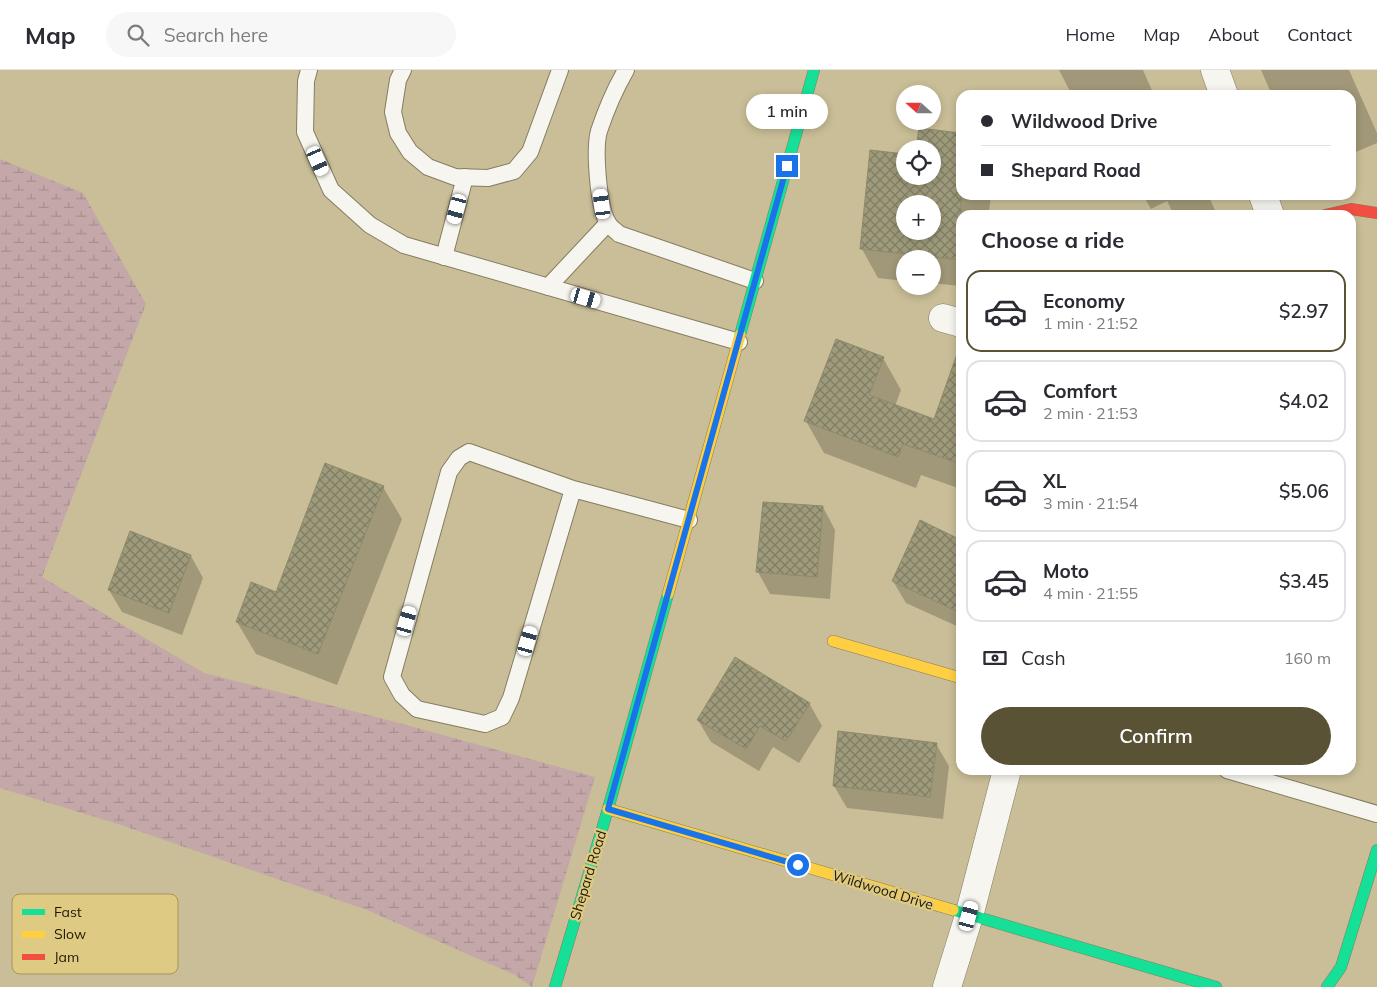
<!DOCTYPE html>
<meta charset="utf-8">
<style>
body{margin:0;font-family:Mulish,sans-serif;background:#f7f7f7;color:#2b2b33;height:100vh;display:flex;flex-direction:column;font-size:19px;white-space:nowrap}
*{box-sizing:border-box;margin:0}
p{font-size:16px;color:#7c7c81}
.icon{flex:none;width:28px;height:28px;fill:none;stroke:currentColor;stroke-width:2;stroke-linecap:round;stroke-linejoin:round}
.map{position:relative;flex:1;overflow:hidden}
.panel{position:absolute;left:956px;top:140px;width:400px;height:565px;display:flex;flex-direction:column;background:#fff;border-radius:15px;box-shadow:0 2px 8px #0003}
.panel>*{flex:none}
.guide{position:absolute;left:956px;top:20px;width:400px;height:110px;border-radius:15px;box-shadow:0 2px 8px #0003;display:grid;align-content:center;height:110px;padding:0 25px;background:#fff}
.needle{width:32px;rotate:291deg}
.tools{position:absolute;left:896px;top:15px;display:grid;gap:10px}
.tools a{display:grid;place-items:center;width:45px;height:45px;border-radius:50%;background:#fff;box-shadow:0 2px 8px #0003;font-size:25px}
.end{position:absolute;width:22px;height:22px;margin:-11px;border:6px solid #1a73e8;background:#fff;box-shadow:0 0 0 2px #fff}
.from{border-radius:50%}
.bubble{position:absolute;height:35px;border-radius:18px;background:#fff;box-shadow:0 2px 8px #0003;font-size:16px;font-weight:600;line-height:35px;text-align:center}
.car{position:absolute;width:15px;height:30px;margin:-15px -8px;border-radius:6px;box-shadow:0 0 4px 1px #0007;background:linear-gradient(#fff 24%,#345 0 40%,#fff 0 76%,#345 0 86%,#fff 0)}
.guide b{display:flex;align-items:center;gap:18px;height:48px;font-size:19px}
.guide b+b{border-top:1px solid #e1e1e2}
.guide i{width:12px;height:12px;background:#2b2b33}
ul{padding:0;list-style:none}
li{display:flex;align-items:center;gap:15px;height:82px;margin:0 10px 8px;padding:0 15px;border:2px solid #e1e1e2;border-radius:15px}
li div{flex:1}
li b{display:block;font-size:19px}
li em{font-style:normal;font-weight:600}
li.active{border-color:#5a5235}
li>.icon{width:45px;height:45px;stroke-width:1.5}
h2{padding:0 25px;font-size:22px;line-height:60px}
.pay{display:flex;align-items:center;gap:12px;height:55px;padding:0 25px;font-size:19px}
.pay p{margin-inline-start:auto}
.primary-button{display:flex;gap:10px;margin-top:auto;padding:10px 25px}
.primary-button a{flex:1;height:58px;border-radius:30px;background:#5a5235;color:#fff;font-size:20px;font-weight:600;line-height:58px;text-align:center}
header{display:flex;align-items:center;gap:30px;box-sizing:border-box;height:70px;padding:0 25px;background:#fff;border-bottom:1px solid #e1e1e2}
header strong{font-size:24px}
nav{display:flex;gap:28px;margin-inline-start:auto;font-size:18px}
.search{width:350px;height:45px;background:#f7f7f7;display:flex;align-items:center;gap:12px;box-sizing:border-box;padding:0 18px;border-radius:28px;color:#7c7c81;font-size:19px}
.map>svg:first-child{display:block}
.wetland{fill:url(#wetland-marsh)}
.shadow{fill:#0003;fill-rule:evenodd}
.building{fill:url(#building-cross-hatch);stroke:#8e8a6b;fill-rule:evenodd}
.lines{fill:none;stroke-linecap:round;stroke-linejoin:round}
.lane-casing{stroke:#847d61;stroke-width:18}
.street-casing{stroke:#847d61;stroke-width:29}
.fast-casing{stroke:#847d61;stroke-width:12}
.slow-casing{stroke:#847d61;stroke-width:12}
.jam-casing{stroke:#847d61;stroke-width:12}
.lane{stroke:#f7f5ef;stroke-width:16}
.street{stroke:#f7f5ef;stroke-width:28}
.fast{stroke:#16e098;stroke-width:11}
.slow{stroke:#ffcf43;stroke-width:11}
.jam{stroke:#f24e42;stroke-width:11}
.route{stroke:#1a73e8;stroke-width:6}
.labels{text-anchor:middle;stroke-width:4.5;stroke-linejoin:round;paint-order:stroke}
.street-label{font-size:14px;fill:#1f1800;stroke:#deca82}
.key{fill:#deca82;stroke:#a5955b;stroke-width:1}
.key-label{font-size:14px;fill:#1f1800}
</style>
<header>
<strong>Map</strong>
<div class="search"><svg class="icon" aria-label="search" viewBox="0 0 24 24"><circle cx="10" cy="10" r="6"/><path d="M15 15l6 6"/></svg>Search here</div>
<nav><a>Home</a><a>Map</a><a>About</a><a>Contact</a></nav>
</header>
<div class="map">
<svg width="1377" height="917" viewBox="0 0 1377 917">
<defs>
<pattern id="wetland-marsh" width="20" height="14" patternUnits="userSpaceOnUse" patternTransform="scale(1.25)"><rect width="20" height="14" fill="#c4a7a8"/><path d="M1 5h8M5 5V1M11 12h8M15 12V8" fill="none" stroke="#a88f8f"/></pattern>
<pattern id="building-cross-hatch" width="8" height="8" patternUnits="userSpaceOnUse" patternTransform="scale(1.25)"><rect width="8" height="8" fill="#9e9b7c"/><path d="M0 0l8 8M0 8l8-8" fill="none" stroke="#807d63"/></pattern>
</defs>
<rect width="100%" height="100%" fill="#c9be97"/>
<polygon class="wetland" points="0,89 83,123 146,234 42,507 204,603 403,654 595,707 532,917 515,905 367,840 121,755 0,718"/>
<g class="shadow">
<polygon points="1059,0 1143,0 1154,25 1099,25 1098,23 1094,25 1072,25"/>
<polygon points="1261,0 1349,0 1377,63 1377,73 1351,84 1351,25 1272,25"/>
<path d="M920 60 961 64V125H991L989 141 1000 145H961V216L932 213V189H905V211L878 208 862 179 905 85V106H932V79ZM905 134H932V161H905Z"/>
<polygon points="1143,125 1208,125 1215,140 1203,145 1174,145 1167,131 1151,139"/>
<polygon points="883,288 901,320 895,336 935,351 947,315 961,320 961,419 921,405 916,418 824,383 806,351"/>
<polygon points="383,417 402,449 337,615 256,584 237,552 277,523"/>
<polygon points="823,437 835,460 830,529 770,524 758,502"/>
<polygon points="921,452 961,471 961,558 906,533 893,511"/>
<polygon points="191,486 203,508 182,565 122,542 109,520"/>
<polygon points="809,633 822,656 799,693 773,677 759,701 711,672 698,650"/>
<polygon points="936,674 949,696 943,749 847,738 834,716"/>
</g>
<g class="building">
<path d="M919 58 961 63V190L860 179 870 80 905 84V106H932V79H916ZM905 134H932V161H905Z"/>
<polygon points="836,269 884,287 869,325 934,349 957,284 961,285 961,394 903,374 898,387 804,351"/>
<polygon points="325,393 384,416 318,584 236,552 251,512 276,522"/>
<polygon points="763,432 823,436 817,507 756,502"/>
<polygon points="920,450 961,470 961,543 892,511"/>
<polygon points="130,461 191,485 169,543 108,520"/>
<polygon points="735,587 810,633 786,671 760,656 746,679 697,650"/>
<polygon points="838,661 937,673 930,727 833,716"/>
</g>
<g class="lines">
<g class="lane-casing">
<g id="lane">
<polyline points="309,0 306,11 305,62 331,120 370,155 404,175 739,272"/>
<polyline points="403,0 398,10 393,42 398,63 410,82 428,97 455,107 488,108 514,101 530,82 560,0"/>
<path d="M626 0C615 19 606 40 599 61 594 78 598 137 608 153 610 157 616 161 619 164L755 211"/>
<polyline points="444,187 465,107"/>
<polyline points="548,217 608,153"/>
<polyline points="573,419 511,628 502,647 485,654 417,639 402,625 392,607 449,402 459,388 469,382 573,419 689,450"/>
<polyline points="1227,700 1377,744"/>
</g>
</g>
<g class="street-casing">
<g id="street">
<polyline points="1215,0 1224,25"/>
<polyline points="1263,125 1270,145"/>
<polyline points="943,248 961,253"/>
<polyline points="947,917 969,846 1007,700"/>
</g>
</g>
<g class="fast-casing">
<g id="fast">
<polyline points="740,265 814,0"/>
<polyline points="953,840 1216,917"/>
<polyline points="555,917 608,739 668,524"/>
<polyline points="1327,917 1341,897 1377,780"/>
</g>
</g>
<g class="slow-casing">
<g id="slow">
<polyline points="668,524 740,265"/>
<polyline points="833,571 961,608"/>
<polyline points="608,739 953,840"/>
</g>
</g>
<g class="jam-casing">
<polyline id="jam" points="1325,145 1351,139 1377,143"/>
</g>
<use href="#lane" class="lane"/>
<use href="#street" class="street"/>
<use href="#fast" class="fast"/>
<use href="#slow" class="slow"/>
<use href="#jam" class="jam"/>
</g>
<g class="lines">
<polyline class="route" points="787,96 608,739 798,795"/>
</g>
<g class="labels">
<g class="street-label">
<text transform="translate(588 805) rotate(-73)" y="5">Shepard Road</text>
<text transform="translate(883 820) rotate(17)" y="5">Wildwood Drive</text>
</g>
</g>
<rect x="12" y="824" width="166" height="80" rx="8" class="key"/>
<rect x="22" y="839" width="23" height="6" fill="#16e098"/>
<rect x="22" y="861" width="23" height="7" fill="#ffcf43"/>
<rect x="22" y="884" width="23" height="6" fill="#f24e42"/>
<g class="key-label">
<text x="54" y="847">Fast</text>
<text x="54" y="869">Slow</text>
<text x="54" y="892">Jam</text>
</g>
</svg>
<div class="tools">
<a><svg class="needle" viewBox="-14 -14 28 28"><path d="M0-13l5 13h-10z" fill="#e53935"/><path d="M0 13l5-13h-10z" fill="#7c7c81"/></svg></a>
<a><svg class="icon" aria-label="locate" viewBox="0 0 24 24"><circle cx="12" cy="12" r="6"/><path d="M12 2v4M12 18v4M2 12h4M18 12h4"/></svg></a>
<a>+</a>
<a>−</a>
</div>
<i class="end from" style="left:798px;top:795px"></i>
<i class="end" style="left:787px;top:96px"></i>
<div class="bubble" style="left:746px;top:24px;width:82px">1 min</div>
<i class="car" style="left:318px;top:91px;rotate:156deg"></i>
<i class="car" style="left:602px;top:134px;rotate:353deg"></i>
<i class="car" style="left:457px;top:139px;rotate:195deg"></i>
<i class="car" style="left:586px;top:228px;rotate:106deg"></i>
<i class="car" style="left:407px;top:551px;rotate:16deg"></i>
<i class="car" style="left:528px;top:571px;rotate:16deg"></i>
<i class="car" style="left:969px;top:846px;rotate:15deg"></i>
<div class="guide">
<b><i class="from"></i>Wildwood Drive</b>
<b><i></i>Shepard Road</b>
</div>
<section class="panel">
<h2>Choose a ride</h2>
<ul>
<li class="active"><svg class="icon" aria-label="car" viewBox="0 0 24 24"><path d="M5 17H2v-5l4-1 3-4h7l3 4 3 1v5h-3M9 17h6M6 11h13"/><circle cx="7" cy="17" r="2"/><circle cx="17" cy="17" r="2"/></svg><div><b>Economy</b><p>1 min · 21:52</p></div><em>$2.97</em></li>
<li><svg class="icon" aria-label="car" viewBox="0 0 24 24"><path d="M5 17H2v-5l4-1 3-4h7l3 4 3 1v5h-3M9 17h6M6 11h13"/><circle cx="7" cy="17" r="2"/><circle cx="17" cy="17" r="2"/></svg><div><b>Comfort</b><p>2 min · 21:53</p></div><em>$4.02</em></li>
<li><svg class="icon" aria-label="car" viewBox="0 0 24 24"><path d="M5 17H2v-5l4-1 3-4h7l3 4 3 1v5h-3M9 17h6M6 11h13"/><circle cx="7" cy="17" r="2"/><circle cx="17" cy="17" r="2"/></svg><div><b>XL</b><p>3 min · 21:54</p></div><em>$5.06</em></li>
<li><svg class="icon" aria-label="car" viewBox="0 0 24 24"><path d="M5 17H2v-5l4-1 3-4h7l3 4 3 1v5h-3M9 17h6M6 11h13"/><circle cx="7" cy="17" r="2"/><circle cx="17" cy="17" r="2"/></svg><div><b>Moto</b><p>4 min · 21:55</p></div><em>$3.45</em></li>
</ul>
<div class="pay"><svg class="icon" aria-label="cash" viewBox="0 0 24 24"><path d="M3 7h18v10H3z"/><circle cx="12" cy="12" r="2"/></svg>Cash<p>160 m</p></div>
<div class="primary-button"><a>Confirm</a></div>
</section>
</div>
